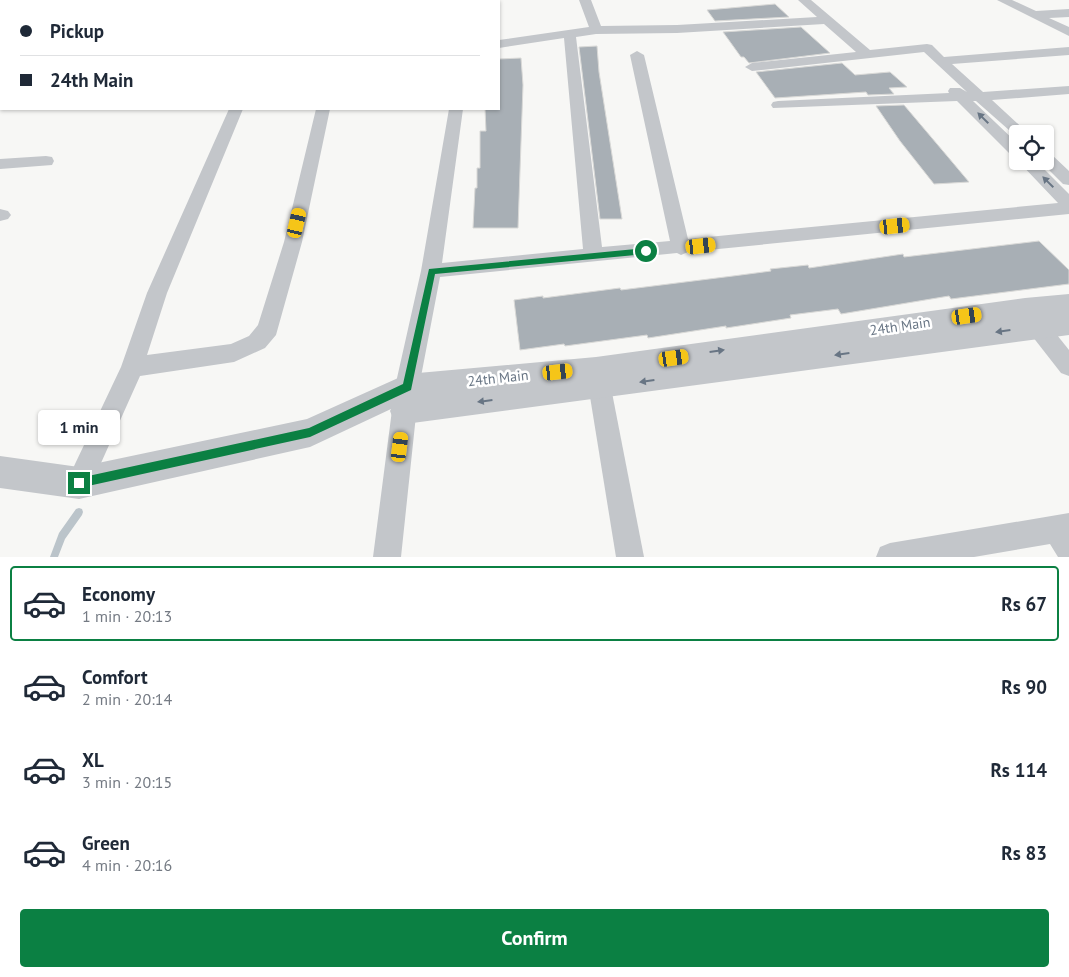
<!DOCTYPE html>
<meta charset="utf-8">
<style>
body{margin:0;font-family:"PT Sans",sans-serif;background:#f2f2f3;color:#1f2937;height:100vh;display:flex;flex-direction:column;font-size:19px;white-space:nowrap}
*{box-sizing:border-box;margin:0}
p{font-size:16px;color:#747a83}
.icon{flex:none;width:28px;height:28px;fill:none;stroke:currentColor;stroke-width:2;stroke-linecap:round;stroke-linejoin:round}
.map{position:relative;height:557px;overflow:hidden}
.panel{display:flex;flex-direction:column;background:#fff;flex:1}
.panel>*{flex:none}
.guide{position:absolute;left:0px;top:0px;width:500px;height:110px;box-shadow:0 1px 4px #0004;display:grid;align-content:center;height:110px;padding:0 20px;background:#fff}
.buttons{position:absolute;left:1009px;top:125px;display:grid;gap:10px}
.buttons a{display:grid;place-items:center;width:45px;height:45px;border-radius:5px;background:#fff;box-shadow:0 1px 4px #0004;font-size:25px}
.end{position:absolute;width:22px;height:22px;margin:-11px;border:6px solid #0b8043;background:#fff;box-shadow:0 0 0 2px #fff}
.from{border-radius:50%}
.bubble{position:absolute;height:35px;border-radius:5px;background:#fff;box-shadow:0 1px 4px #0004;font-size:16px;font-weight:800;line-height:35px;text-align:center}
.car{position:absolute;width:15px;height:30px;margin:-15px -8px;border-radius:6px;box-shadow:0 0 4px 1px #0007;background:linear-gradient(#f5c518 24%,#345 0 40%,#f5c518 0 76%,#345 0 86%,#f5c518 0)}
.guide b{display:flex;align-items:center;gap:18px;height:48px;font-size:19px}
.guide b+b{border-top:1px solid #e0e1e3}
.guide i{width:12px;height:12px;background:#1f2937}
ul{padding:9px 0 0;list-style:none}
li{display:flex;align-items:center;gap:15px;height:75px;margin:0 10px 8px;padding:0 10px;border:2px solid transparent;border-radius:5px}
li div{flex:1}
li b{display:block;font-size:19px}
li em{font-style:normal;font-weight:800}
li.current{border-color:#0b8043}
li>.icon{width:45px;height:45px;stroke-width:1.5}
.action{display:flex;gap:10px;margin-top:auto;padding:10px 20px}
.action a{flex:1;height:58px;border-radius:5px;background:#0b8043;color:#fff;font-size:20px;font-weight:800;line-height:58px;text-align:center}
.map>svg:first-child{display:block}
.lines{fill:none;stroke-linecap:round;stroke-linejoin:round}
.stream{fill:#bbc4ca;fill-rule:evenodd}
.building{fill:#a8afb5;stroke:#d9d9d7}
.minor{fill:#c3c6ca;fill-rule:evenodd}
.tertiary{fill:#c3c6ca;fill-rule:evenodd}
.oneway{fill:#687584}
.route{fill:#0b8043}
.labels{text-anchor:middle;stroke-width:5;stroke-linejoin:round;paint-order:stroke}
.street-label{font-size:14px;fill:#687584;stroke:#fff}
</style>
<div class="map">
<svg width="1069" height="557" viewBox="0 0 1069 557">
<rect width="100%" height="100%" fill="#f7f7f5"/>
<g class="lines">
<polygon class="stream" points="79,508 82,509 83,512 82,515 65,539 58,557 50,557 59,533 76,509"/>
</g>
<g class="building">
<polygon points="775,4 789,17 715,21 707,10"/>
<polygon points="801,27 830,53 749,63 744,57 741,57 723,32"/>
<polygon points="597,46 599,72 622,219 600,219 579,47"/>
<polygon points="521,58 523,85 518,228 473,228 475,188 477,188 477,168 480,168 480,131 486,131 485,109 499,109 499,59"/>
<polygon points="842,63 855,75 890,72 907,87 889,88 894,94 868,95 866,92 775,98 756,72"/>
<polygon points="904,105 948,157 969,182 934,184 900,141 876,106"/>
<polygon points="1039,241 1069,270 1069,284 951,299 949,296 841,314 838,309 790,315 791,318 726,328 726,326 648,338 647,335 565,346 564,344 520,350 514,300 543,296 543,298 620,288 621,290 733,276 771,271 770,269 808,265 809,268 903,254 904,257"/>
</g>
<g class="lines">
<g class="minor">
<polygon points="74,0 108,0 73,1"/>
<rect x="276" y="0" width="12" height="1"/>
<rect x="341" y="0" width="12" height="1"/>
<rect x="469" y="0" width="12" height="1"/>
<polygon points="579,0 591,0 601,26 677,25 817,17 798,0 811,0 870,50 927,44 932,45 944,57 1069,47 1069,55 952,64 983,92 1069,86 1069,94 992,100 1029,134 1018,134 1018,138 976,101 973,101 1018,144 1018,158 1012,156 957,101 773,108 771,105 773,102 778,101 949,93 948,91 950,88 960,88 967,92 924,52 752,71 745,67 752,63 856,52 824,24 677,33 596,34 576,37 602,247 670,241 630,55 637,51 644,55 688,239 1058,203 1018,161 1036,161 1069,194 1069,214 688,252 681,255 677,253 440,277 419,387 401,557 373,557 395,387 421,271 449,109 463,109 442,263 583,249 564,38 499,48 499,40 589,27"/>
<polygon points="997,0 1012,0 1036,11 1069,9 1069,17 1049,18 1069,27 1069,36"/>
<rect x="0" y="3" width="1" height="6"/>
<polygon points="229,109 243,109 167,293 147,355 231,344 249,336 258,325 284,242 316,109 330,109 302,242 276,335 265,348 234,362 140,376 88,492 79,496 70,492 66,483 121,367 147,293"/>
<polygon points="1045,152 1051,154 1069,171 1069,185 1063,184 1040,161 1045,161"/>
<polygon points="46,156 52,157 54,161 52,165 0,169 0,159"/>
<polygon points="0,209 8,211 11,215 8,219 0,221"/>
<polygon points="1037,317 1045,320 1069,350 1069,376 1061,373 1029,332 1026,326 1029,320"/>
<polygon points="597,362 605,365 608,372 644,557 616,557 586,372 589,365"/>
<polygon points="1069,513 1069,557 1058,557 1050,544 974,557 876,557 880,547 890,543"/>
</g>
<polygon class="tertiary" points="1069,294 1069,335 405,424 394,421 390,411 391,409 310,447 79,499 0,488 0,456 79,467 307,419 407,374 596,357 1025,298"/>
</g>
<defs><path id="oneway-solid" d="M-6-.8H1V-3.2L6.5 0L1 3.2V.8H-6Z" transform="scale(1.25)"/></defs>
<g class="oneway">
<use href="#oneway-solid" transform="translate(983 118) rotate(-135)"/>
<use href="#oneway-solid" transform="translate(1048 182) rotate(-135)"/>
<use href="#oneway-solid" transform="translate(1003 331) rotate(172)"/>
<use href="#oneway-solid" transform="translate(717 351) rotate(-8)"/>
<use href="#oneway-solid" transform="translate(842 354) rotate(172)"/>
<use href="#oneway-solid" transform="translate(647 381) rotate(172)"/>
<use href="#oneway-solid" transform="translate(485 401) rotate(173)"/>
</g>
<polygon class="route" points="646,248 650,251 646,254 435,274 411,390 310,437 79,488 75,487 74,483 75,480 79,478 309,428 403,384 429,269"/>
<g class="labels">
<g class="street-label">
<text transform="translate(900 326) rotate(-8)" y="5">24th Main</text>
<text transform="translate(498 378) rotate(-6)" y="5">24th Main</text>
</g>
</g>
</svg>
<div class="buttons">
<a><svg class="icon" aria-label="locate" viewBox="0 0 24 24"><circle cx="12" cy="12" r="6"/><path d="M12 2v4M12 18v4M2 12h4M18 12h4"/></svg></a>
</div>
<i class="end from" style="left:646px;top:251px"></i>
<i class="end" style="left:79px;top:483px"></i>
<div class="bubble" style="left:38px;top:410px;width:82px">1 min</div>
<i class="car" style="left:297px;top:223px;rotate:13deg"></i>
<i class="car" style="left:895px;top:226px;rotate:84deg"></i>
<i class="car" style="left:701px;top:246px;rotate:84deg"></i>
<i class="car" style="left:967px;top:316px;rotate:82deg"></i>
<i class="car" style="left:674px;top:358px;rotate:82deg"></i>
<i class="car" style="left:558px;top:372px;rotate:84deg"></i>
<i class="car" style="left:400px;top:447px;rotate:7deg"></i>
<div class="guide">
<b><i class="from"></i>Pickup</b>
<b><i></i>24th Main</b>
</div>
</div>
<section class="panel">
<ul>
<li class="current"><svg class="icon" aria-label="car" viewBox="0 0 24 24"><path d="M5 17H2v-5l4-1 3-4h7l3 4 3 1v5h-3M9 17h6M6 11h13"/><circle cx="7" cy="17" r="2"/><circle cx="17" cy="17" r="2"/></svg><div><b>Economy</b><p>1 min · 20:13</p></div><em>Rs 67</em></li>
<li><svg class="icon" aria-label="car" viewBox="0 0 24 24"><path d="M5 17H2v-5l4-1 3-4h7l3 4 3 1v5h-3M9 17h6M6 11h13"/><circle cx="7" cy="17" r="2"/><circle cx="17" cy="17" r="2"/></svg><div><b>Comfort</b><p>2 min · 20:14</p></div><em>Rs 90</em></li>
<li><svg class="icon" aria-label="car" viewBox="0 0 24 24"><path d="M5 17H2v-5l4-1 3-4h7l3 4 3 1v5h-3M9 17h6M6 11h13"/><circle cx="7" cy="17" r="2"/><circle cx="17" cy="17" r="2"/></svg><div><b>XL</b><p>3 min · 20:15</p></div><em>Rs 114</em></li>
<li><svg class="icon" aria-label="car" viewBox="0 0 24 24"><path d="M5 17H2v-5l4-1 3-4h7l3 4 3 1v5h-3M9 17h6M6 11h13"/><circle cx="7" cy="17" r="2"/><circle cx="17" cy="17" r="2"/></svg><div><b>Green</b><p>4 min · 20:16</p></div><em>Rs 83</em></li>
</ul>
<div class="action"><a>Confirm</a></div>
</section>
